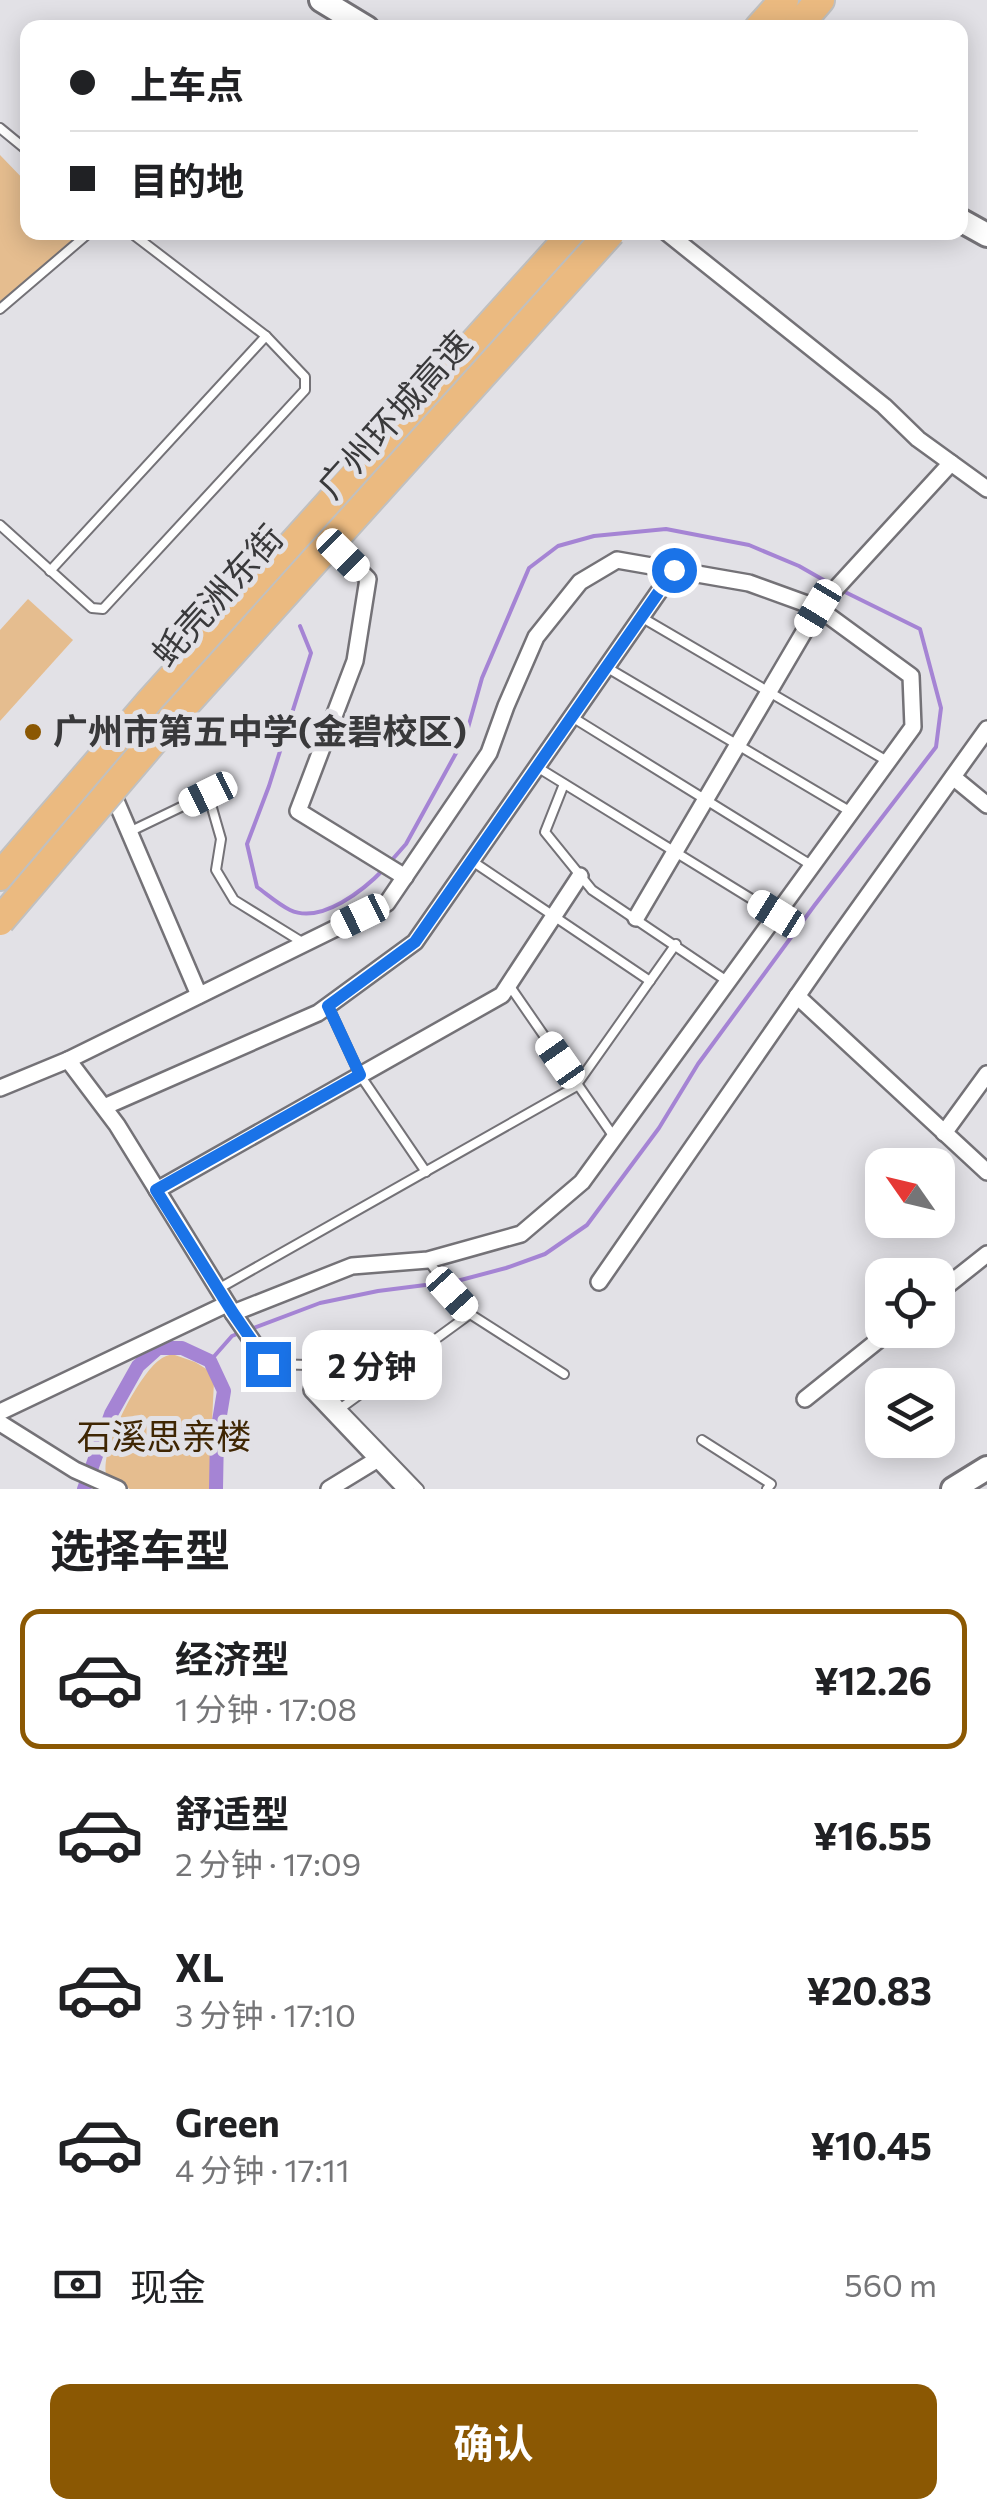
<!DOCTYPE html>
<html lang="zh">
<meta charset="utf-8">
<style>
body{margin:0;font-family:Commissioner,"Noto Sans SC",sans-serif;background:#f2f2f2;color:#202124;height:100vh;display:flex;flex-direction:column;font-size:38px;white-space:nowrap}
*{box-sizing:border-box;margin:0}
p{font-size:32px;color:#757577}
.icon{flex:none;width:55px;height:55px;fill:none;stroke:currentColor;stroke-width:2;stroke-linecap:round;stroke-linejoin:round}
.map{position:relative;height:1489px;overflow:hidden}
.sheet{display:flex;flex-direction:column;background:#fff;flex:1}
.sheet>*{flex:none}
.hud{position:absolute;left:20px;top:20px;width:948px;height:220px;border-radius:20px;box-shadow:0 5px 25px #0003;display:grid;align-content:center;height:220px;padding:0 50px;background:#fff}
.needle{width:65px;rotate:304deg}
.buttons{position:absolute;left:865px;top:1148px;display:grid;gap:20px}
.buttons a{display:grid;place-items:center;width:90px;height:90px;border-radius:20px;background:#fff;box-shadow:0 5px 25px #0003;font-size:50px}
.end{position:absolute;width:45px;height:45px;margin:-22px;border:12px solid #1a73e8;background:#fff;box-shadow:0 0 0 5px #fff}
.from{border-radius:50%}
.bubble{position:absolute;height:70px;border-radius:20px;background:#fff;box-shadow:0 5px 25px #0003;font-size:32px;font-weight:700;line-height:70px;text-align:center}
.car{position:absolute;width:30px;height:60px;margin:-30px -15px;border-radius:12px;box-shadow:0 0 8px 2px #0007;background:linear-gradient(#fff 24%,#345 0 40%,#fff 0 76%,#345 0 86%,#fff 0)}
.hud b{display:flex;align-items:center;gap:35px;height:95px;font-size:38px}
.hud b+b{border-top:2px solid #e0e0e0}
.hud i{width:25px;height:25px;background:#202124}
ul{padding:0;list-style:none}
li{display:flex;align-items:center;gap:30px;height:140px;margin:0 20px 15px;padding:0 30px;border:5px solid transparent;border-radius:20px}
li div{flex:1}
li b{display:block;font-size:38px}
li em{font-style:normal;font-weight:700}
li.active{border-color:#8b5803}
li>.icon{width:90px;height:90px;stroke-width:1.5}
h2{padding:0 50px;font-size:45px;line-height:120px}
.pay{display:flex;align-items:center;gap:25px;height:110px;padding:0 50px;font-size:38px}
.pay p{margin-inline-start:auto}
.button{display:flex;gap:20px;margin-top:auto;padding:20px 50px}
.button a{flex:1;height:115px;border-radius:20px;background:#8b5803;color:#fff;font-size:40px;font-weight:700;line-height:115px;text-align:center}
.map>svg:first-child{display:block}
.green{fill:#e5bd8f}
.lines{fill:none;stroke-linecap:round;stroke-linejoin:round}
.stream{stroke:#a584d4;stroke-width:4}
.canal{stroke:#a584d4;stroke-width:14}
.lane-casing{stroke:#747277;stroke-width:12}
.street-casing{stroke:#747277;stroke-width:20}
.secondary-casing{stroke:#747277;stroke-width:28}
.highway-casing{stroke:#c0c0c0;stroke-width:32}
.lane{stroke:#fff;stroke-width:8}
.street{stroke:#fff;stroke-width:15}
.secondary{stroke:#fff;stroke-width:22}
.highway{stroke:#ebba80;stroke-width:28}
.highway-bridge-casing{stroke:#c0c0c0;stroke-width:32;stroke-linecap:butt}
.highway-bridge{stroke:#ebba80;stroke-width:28}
.route{stroke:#1a73e8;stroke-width:12}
.poi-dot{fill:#8b5803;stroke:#e2e1e6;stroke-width:4}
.labels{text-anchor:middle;stroke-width:10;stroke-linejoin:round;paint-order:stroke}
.street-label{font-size:35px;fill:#39393b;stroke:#e2e1e6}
.poi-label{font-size:35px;font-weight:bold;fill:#39393b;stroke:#e2e1e6;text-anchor:start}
.park-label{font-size:35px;fill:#3f2603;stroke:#e2e1e6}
</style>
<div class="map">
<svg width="987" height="1489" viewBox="0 0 987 1489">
<rect width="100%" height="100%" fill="#e2e1e6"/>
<g class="green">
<polygon points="0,155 27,183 28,232 78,232 80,234 0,302"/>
<polygon points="28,599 73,640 0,721 0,630"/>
<path d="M172 1354 195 1362 208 1370 214 1381 211 1443 214 1489H130L107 1477C98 1452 137 1378 158 1361 163 1357 166 1356 172 1354Z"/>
</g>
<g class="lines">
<g class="stream">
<path d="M300 626 311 653 269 786 247 844 257 887C268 895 278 904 290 910 321 925 365 889 385 868"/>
<polyline points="391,861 406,844 466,735 482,678 529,568 558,546 594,536 666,529 749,545 799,566 834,586"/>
<polyline points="251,1329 320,1303 378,1291 457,1281 506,1268 545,1254 587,1225 659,1128 698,1064 814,906 936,747 941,708 920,629 843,591"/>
<polyline points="210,1361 232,1336 242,1332"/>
</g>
<polyline class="canal" points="84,1489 111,1414 138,1366 158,1348 182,1348 210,1361 224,1391 217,1433 216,1489"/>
<g class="lane-casing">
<g id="lane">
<polyline points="0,128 28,151"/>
<polyline points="0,309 90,232"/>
<polyline points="0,525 92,608 103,609 305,390 305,377 266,336 130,232"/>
<polyline points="50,571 266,336"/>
<polyline points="641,617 887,761"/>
<polyline points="606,667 851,812"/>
<polyline points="572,717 811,865"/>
<polyline points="537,767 776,914"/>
<polyline points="564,784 545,832 592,890 727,981"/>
<polyline points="129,832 208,794 221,839 216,870 234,900 302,942"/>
<polyline points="472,861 650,981"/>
<polyline points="509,985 614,1137"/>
<polyline points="328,1006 360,1075 426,1172"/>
<polyline points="428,1260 452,1294 470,1314 564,1374"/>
<polyline points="218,1289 575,1087 676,944"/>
<polyline points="268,1364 309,1365 341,1408 419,1489"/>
<polyline points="341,1408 470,1314"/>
<polyline points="702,1440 771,1484 767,1489"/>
</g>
</g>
<g class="street-casing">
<g id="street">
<polyline points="666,232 884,406 918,439 987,489"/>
<polyline points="328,539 368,579 355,661 298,811 405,877"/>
<polyline points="953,777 987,805"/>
<polyline points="110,787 199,995"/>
<polyline points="43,850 88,794"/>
<polyline points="636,918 818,608 951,463"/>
<polyline points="797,996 987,1172"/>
<polyline points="68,1060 387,903 489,753 506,706 536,637 580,582 617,560 749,583 818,608 911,676 913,727 582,1182 521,1234 428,1260 352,1266 233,1313"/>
<polyline points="0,1088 68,1060 117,1125 233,1313 268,1364"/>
<polyline points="104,1107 318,1013 415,942 674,570"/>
<polyline points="944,1133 987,1074"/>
<polyline points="157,1190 502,995 580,876"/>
<polyline points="599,1282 834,943 987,729"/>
<polyline points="938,1293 987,1254"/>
<polyline points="312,1390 406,1489"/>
<polyline points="805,1399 891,1330"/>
<polyline points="0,1412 227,1304"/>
<polyline points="0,1423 75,1470 118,1489"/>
<polyline points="329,1489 378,1459"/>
</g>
</g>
<g class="secondary-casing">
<g id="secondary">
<polyline points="321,0 367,28"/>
<polyline points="960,220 987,235"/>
<polyline points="953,1489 987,1468"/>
</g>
</g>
<g class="highway-casing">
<g id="highway">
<polyline points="759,28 784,0"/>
<polyline points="796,28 820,0"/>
<polyline points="0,876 151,701 574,232"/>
</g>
</g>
<use href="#lane" class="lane"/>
<use href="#street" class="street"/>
<use href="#secondary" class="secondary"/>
<use href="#highway" class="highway"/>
<g class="highway-bridge-casing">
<polyline id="highway-bridge" points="0,921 172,719 611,232"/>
</g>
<use href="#highway-bridge" class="highway-bridge"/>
</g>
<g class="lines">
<polyline class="route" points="268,1364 233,1313 156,1190 360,1075 328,1006 415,942 674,570"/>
</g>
<circle class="poi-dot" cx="33" cy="732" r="10"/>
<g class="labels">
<g class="street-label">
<text transform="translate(395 415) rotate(-48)" y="12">广州环城高速</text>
<text transform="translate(218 596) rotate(-48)" y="12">蚝壳洲东街</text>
</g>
<g class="poi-label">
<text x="53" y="744">广州市第五中学(金碧校区)</text>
</g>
<g class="park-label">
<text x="164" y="1449">石溪思亲楼</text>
</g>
</g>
</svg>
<div class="buttons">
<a><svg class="needle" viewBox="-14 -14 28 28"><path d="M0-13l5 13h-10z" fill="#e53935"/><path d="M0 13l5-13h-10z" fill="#757577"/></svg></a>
<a><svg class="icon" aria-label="locate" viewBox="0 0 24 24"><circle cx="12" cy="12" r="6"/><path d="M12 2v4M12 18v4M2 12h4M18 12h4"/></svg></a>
<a><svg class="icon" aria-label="layers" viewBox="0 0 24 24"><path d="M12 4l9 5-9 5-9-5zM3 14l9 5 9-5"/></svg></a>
</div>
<i class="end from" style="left:674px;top:570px"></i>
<i class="end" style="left:268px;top:1364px"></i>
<div class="bubble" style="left:302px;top:1330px;width:140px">2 分钟</div>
<i class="car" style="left:343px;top:555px;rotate:135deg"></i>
<i class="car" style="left:818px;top:608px;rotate:211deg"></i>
<i class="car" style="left:208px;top:794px;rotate:244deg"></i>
<i class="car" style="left:776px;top:914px;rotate:302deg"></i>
<i class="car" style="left:360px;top:916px;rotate:244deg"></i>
<i class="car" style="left:560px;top:1060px;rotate:325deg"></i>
<i class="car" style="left:452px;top:1294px;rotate:138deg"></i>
<div class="hud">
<b><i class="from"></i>上车点</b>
<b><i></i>目的地</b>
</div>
</div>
<section class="sheet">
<h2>选择车型</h2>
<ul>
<li class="active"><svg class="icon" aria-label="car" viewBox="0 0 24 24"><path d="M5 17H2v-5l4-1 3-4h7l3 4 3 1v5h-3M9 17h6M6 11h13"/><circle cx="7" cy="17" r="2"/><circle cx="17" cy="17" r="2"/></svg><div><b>经济型</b><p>1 分钟 · 17:08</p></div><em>¥12.26</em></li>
<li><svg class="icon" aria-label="car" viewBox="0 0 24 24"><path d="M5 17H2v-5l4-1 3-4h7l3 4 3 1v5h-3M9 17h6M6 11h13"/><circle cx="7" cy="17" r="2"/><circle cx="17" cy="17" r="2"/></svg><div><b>舒适型</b><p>2 分钟 · 17:09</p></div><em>¥16.55</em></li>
<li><svg class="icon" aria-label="car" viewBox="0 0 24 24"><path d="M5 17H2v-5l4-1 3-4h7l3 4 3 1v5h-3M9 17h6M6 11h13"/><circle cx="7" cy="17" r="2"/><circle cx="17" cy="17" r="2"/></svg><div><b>XL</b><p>3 分钟 · 17:10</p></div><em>¥20.83</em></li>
<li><svg class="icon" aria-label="car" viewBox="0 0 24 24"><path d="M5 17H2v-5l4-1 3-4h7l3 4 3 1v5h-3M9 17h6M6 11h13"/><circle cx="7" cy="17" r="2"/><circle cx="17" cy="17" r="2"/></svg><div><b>Green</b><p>4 分钟 · 17:11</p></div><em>¥10.45</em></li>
</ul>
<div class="pay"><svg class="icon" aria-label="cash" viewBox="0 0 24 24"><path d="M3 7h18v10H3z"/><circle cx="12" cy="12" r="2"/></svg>现金<p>560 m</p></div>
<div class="button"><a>确认</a></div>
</section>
